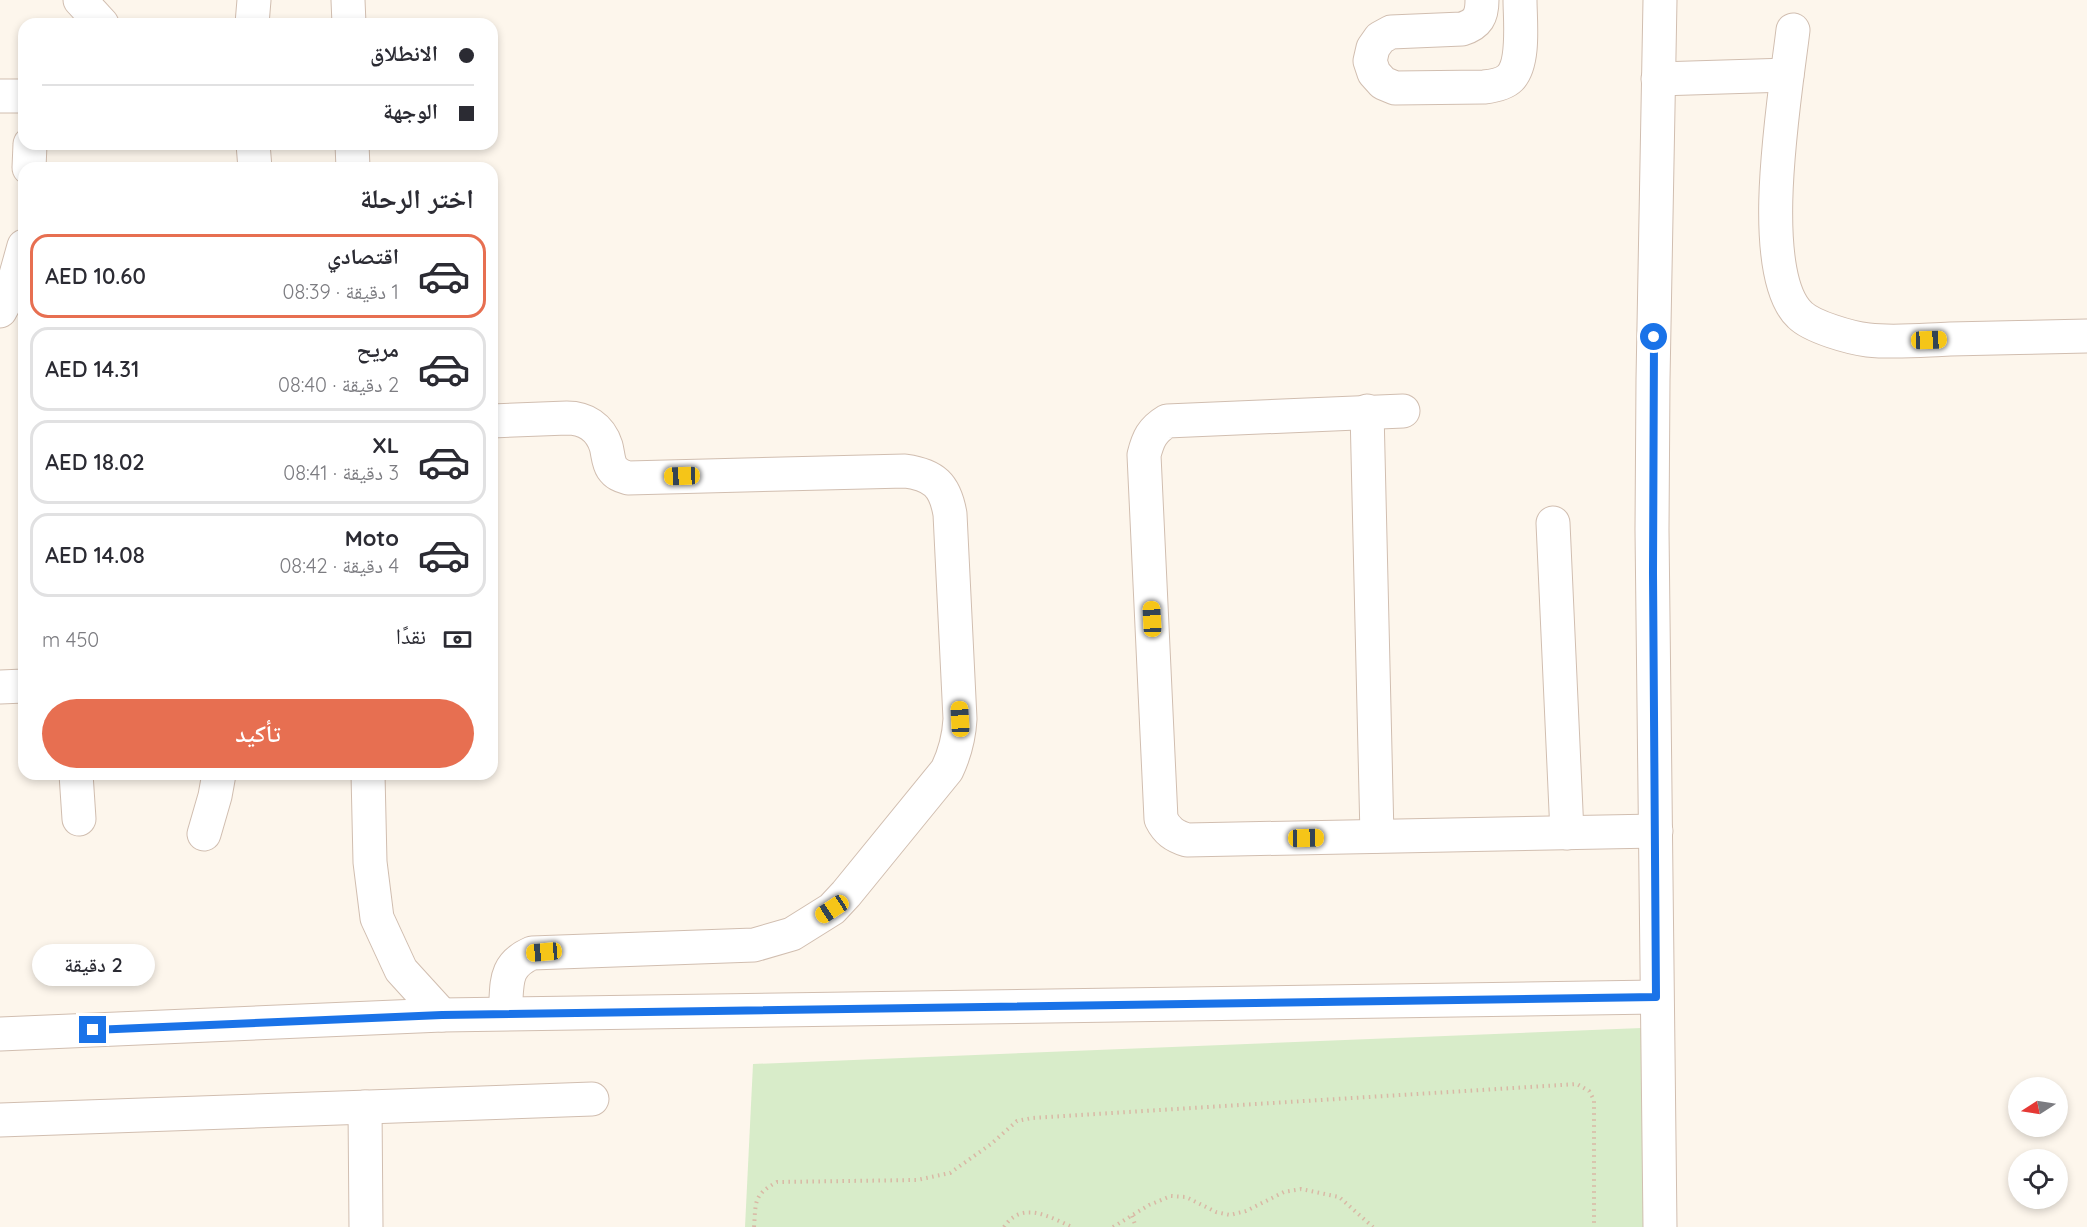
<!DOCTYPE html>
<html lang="ar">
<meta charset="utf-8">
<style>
body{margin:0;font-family:Quicksand,"Noto Naskh Arabic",sans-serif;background:#f7f7f7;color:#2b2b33;direction:rtl;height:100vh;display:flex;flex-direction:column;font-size:22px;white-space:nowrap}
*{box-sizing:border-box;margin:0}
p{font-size:20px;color:#7c7c81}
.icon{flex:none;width:33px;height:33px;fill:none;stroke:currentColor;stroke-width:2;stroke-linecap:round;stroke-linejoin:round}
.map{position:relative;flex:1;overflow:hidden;direction:ltr}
.drawer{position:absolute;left:18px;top:162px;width:480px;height:618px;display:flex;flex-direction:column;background:#fff;border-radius:18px;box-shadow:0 3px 9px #0003;direction:rtl}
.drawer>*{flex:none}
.top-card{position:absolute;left:18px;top:18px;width:480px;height:132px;border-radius:18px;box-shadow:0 3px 9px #0003;direction:rtl;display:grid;align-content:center;height:132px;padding:0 24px;background:#fff}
.needle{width:39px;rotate:258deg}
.controls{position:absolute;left:2008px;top:1077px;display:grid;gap:12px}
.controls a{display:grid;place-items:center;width:60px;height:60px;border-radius:50%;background:#fff;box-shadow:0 3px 9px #0003;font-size:30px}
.end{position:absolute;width:27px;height:27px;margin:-14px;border:8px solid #1a73e8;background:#fff;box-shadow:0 0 0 3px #fff}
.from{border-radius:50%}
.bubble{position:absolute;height:42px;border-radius:21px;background:#fff;box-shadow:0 3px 9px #0003;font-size:20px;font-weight:600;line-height:42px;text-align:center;direction:rtl}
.car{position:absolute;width:18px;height:36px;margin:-18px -9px;border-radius:8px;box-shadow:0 0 4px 2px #0007;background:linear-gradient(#f5c518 24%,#345 0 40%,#f5c518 0 76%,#345 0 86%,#f5c518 0)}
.top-card b{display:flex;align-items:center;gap:21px;height:57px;font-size:22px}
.top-card b+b{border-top:2px solid #e1e1e2}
.top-card i{width:15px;height:15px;background:#2b2b33}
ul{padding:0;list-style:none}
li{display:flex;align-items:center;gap:18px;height:84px;margin:0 12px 9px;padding:0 12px;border:3px solid #e1e1e2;border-radius:18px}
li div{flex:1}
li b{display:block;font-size:22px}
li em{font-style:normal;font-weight:600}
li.current{border-color:#e76f51}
li>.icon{width:54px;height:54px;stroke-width:1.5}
h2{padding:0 24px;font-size:27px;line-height:72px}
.pay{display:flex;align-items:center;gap:15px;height:66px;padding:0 24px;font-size:22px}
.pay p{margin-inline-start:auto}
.cta{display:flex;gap:12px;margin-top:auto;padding:12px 24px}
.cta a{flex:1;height:69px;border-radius:36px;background:#e76f51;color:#fff;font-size:24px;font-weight:600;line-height:69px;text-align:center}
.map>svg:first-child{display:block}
.green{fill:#d8ecc9}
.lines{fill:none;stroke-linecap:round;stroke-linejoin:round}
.minor-casing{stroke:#d1beb0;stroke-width:35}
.path{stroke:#d9b8a5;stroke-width:4;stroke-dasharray:1.5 4.5;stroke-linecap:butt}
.minor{stroke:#fff;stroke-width:33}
.route{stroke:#1a73e8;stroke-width:8}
</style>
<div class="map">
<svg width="2087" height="1227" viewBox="0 0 2087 1227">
<rect width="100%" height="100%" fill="#fdf6ec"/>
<polygon class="green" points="1666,1027 1664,1227 745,1227 753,1064"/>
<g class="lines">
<g class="minor-casing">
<g id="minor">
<polyline points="80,0 102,24"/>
<polyline points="348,0 349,24"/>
<path d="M1482 0C1482 16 1478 24 1462 29L1391 32 1380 38 1373 48 1370 61 1374 73 1383 83 1395 88 1484 87C1493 86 1504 84 1510 78 1525 63 1520 20 1520 0"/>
<polyline points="1660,0 1653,380 1652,530 1660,1227"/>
<polyline points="252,24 254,0"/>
<path d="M1793 30C1786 90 1754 272 1800 315 1812 327 1851 338 1868 340 1895 343 1923 340 1950 339 1996 338 2041 337 2087 336"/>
<polyline points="1658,79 1787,75"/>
<polyline points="0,96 24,96"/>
<polyline points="253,144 255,168"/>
<polyline points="352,144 353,168"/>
<polyline points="29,168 30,144"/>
<polyline points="0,311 12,289 24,246"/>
<polyline points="1367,411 1377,836"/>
<path d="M1403 411 1167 421C1152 430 1148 439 1144 455L1161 819C1167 831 1174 836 1187 840L1656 831"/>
<path d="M492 421 567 418C585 418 600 427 606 446 608 453 608 462 612 468 616 474 621 476 628 478L905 471C934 475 945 485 950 514L960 719C959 738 955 753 947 770L846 894 832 909 792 934 754 945 532 953C502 966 508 985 505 1013"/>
<polyline points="1553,523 1567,833"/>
<polyline points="0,687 24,686"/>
<polyline points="76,774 79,819"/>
<polyline points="368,774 370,862 377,918 401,970 442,1015"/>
<polyline points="204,834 215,796 219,774"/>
<polyline points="0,1034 442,1015 1656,997"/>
<polyline points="365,1107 366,1227"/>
<polyline points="0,1120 592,1099"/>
</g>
</g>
<g class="path">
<polyline points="1132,1216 1136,1227"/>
<path d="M754 1227C756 1202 753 1195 777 1182L917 1180 950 1173 991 1144 1017 1121 1032 1118 1577 1084 1589 1091 1594 1100V1227"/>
<path d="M1004 1227C1022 1200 1050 1217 1072 1227"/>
<polyline points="1113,1227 1149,1205 1171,1196 1186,1197 1216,1212 1230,1215 1246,1211 1284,1192 1301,1189 1339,1197 1373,1227"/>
</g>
<use href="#minor" class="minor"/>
</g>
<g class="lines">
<polyline class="route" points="93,1030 442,1015 1656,997 1653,573 1654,337"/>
</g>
</svg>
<div class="controls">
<a><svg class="needle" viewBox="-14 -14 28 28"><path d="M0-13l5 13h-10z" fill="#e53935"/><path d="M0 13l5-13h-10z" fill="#7c7c81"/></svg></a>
<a><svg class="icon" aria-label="locate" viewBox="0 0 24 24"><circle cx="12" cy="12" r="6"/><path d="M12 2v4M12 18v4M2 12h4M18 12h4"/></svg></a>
</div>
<i class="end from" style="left:1654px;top:337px"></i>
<i class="end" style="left:93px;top:1030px"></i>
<div class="bubble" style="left:32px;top:944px;width:123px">2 دقيقة</div>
<i class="car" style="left:1929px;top:340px;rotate:88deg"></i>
<i class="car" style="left:682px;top:476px;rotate:268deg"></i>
<i class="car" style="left:1152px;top:619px;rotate:357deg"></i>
<i class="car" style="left:960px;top:719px;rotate:357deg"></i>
<i class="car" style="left:1306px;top:838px;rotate:89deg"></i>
<i class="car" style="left:832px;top:909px;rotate:237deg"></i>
<i class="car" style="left:544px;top:952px;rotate:265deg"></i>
<div class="top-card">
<b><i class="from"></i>الانطلاق</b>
<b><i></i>الوجهة</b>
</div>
<section class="drawer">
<h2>اختر الرحلة</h2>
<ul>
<li class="current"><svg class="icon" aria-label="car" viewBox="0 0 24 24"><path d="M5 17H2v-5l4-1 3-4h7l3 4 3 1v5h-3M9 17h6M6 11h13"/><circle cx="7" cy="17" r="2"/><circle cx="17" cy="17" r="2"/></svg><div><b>اقتصادي</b><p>1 دقيقة · 08:39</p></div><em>AED 10.60</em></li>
<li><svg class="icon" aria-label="car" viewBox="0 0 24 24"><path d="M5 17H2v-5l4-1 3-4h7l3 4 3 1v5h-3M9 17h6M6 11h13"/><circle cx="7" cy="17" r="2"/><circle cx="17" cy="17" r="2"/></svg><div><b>مريح</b><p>2 دقيقة · 08:40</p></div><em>AED 14.31</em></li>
<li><svg class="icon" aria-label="car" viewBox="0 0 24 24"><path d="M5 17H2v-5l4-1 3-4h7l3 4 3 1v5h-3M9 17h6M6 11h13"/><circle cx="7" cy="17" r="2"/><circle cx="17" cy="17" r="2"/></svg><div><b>XL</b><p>3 دقيقة · 08:41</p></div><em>AED 18.02</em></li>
<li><svg class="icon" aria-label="car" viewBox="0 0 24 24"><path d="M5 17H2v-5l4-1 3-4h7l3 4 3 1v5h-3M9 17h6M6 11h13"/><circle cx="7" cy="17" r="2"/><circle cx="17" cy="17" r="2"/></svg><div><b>Moto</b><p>4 دقيقة · 08:42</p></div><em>AED 14.08</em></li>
</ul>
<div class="pay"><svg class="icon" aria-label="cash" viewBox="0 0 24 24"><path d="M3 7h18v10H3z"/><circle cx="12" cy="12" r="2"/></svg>نقدًا<p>450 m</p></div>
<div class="cta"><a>تأكيد</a></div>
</section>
</div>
